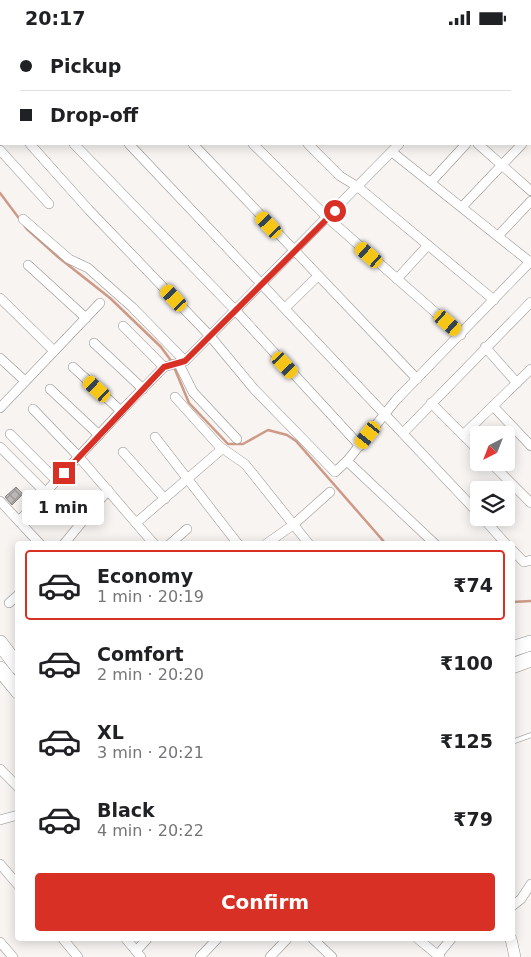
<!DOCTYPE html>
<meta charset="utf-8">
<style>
body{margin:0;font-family:"DejaVu Sans",sans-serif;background:#f2f2f2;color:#202124;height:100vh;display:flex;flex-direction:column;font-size:19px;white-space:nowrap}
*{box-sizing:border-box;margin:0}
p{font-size:16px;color:#757577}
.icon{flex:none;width:28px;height:28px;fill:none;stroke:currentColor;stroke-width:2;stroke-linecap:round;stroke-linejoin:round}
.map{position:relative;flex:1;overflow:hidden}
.side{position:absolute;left:15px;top:506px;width:500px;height:400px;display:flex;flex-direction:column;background:#fff;border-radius:5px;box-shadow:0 2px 12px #0003}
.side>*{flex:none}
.hud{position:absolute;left:0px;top:0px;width:531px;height:110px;box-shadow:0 2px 12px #0003;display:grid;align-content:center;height:110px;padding:0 20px;background:#fff}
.needle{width:32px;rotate:222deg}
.buttons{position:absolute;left:470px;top:391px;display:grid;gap:10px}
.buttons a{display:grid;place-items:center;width:45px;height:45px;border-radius:5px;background:#fff;box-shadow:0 2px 12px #0003;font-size:25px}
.end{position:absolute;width:22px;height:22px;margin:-11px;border:6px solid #d93025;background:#fff;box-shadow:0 0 0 2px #fff}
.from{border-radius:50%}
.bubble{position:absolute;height:35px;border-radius:5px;background:#fff;box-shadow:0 2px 12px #0003;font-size:16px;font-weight:800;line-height:35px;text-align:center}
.car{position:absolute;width:15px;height:30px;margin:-15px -8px;border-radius:6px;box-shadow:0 0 4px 1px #0007;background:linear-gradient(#f5c518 24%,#345 0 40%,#f5c518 0 76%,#345 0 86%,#f5c518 0)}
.hud b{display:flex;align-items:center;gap:18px;height:48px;font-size:19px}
.hud b+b{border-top:1px solid #e0e0e0}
.hud i{width:12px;height:12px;background:#202124}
ul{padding:9px 0 0;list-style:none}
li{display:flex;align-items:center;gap:15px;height:70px;margin:0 10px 8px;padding:0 10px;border:2px solid transparent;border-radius:5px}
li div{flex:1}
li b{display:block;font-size:19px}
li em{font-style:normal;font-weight:800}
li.on{border-color:#d93025}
li>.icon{width:45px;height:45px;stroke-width:1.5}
.primary-button{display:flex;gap:10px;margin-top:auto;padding:10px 20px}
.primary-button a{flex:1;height:58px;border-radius:5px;background:#d93025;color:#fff;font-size:20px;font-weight:800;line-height:58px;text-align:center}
.status{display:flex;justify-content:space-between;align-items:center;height:35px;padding:0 25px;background:#fff;direction:ltr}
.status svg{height:14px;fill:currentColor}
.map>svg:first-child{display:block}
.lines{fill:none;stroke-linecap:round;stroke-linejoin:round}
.stream{stroke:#ce9985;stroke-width:2.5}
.building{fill:url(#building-cross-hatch);stroke:#868281}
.service-casing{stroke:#94908f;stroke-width:5.5}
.minor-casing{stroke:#94908f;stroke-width:10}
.tertiary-casing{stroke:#94908f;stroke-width:12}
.primary-casing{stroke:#94908f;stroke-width:16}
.service{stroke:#fff;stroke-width:4.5}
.minor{stroke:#fff;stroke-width:9}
.tertiary{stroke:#fff;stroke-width:11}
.primary{stroke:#fff;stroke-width:15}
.route{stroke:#d93025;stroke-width:6}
</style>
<div class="status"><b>20:17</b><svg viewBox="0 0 49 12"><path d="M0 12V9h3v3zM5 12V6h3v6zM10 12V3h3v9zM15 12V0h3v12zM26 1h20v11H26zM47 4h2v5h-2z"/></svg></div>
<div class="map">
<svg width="531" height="922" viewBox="0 0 531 922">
<defs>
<pattern id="building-cross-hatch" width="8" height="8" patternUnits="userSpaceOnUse" patternTransform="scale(1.25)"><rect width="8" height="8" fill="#bebab9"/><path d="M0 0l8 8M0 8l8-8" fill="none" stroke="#9c9897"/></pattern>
</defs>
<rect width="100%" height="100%" fill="#f7f4f2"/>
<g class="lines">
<g class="stream">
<polyline points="0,158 27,194 58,222 110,263 161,312 172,327"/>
<polyline points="174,332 189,368 228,409 243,409 268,395 287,400 296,406 386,509"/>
<polyline points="512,567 531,566"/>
</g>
</g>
<polygon class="building" points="16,452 23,459 12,470 5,462"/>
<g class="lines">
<g class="service-casing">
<polyline id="service" points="512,707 531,700"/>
</g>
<g class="minor-casing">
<g id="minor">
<polyline points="26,0 27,1"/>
<polyline points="143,0 145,1"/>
<polyline points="197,0 198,1"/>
<polyline points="455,0 457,1"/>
<polyline points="85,1 87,0"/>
<polyline points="205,1 206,0"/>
<polyline points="363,1 365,0"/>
<polyline points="432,1 433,0"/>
<polyline points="513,1 515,0"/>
<polyline points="0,32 1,34"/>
<polyline points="530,53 531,54"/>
<polyline points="0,76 1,77"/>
<polyline points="530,100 531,99"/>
<polyline points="30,109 89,175 210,301 254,354 335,437 347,426 396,365 531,226"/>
<polyline points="74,109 236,276 360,411"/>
<polyline points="129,109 479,479"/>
<polyline points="193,109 417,344"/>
<polyline points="253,109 328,183 461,300"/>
<polyline points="308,109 340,141 358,152 494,265"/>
<polyline points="478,109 531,156"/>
<polyline points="0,115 49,169"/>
<polyline points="392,117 530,227"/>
<polyline points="431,147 466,109"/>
<polyline points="462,172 522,109"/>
<polyline points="23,184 69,224 88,233 132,272 185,326"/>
<polyline points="498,201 531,166"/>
<polyline points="28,230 86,283"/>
<polyline points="397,244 428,210"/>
<polyline points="0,263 54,316"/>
<polyline points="285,273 318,241"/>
<polyline points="123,291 164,332"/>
<polyline points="94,308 143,354"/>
<polyline points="485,312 517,348"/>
<polyline points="0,323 25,346"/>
<polyline points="179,329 193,357 237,404"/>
<polyline points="73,332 121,376"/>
<polyline points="50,354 99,400"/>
<polyline points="175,362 219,411 245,429 309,509"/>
<polyline points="431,368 479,416"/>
<polyline points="493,371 531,411"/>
<polyline points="0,373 100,268"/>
<polyline points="33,374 79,422 154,509"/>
<polyline points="403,398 531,267"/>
<polyline points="10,399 57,446"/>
<polyline points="463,400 531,334"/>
<polyline points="155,402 238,509"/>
<polyline points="0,412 46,458"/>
<polyline points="123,417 165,464"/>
<polyline points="347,426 435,509"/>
<polyline points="491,428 531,468"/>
<polyline points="0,466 40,509"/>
<polyline points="482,482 506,509"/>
<polyline points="19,486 121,376 164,332 185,326 399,109"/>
<polyline points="136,488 222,414"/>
<polyline points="64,509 108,455"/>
<polyline points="170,509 187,494"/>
<polyline points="266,509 293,490 330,457"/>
<polyline points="512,515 524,527 531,525"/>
<polyline points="9,568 18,560"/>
<polyline points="0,734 18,752"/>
<polyline points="0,785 18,780"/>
<polyline points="0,829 18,850"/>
<polyline points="512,871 521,864 531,849"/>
<polyline points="63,904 78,922"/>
<polyline points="126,904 141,922"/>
<polyline points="313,904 332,922"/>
<polyline points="418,904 440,922"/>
<polyline points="0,907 13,922"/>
<polyline points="136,916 147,904"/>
<polyline points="438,920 451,904"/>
<polyline points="200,922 217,904"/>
<polyline points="270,922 287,904"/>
</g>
</g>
<g class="tertiary-casing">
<polyline id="tertiary" points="511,904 515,922"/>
</g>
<g class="primary-casing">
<g id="primary">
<polyline points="0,608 18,632"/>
<polyline points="512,614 531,608"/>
<polyline points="512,631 531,624"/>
<polyline points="0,634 18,656"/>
</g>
</g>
<use href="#service" class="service"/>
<use href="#minor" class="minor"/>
<use href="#tertiary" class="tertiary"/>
<use href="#primary" class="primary"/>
</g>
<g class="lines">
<polyline class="route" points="64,438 164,332 185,326 335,176"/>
</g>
</svg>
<div class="buttons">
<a><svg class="needle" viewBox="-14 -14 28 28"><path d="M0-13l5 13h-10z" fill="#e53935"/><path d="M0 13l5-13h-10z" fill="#757577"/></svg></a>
<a><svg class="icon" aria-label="layers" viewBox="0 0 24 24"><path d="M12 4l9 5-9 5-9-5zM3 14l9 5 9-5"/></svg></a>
</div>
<i class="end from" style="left:335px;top:176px"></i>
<i class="end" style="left:64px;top:438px"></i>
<div class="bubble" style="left:22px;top:455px;width:82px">1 min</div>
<i class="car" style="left:269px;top:190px;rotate:317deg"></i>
<i class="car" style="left:369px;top:220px;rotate:311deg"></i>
<i class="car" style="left:174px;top:263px;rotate:317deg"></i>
<i class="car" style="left:448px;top:288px;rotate:131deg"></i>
<i class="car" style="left:285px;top:330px;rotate:137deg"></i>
<i class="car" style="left:97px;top:354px;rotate:312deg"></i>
<i class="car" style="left:368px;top:400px;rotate:219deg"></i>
<div class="hud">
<b><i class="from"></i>Pickup</b>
<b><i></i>Drop-off</b>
</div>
<section class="side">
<ul>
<li class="on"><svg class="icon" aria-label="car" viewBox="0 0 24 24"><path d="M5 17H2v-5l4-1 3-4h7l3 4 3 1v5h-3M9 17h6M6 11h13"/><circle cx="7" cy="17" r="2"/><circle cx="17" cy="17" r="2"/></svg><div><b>Economy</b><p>1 min · 20:19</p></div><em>₹74</em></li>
<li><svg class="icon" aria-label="car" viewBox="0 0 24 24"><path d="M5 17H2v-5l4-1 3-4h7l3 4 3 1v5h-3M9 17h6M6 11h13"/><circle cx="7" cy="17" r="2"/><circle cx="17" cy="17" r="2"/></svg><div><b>Comfort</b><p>2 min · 20:20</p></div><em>₹100</em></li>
<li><svg class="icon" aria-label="car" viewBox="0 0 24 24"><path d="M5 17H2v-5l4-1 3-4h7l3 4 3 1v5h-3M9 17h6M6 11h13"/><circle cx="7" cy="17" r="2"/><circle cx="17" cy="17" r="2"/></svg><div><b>XL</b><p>3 min · 20:21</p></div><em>₹125</em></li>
<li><svg class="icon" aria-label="car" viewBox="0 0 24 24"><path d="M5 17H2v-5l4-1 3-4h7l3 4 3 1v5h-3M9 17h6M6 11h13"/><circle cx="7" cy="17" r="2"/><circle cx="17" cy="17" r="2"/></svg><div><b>Black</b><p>4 min · 20:22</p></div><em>₹79</em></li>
</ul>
<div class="primary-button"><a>Confirm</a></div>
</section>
</div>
